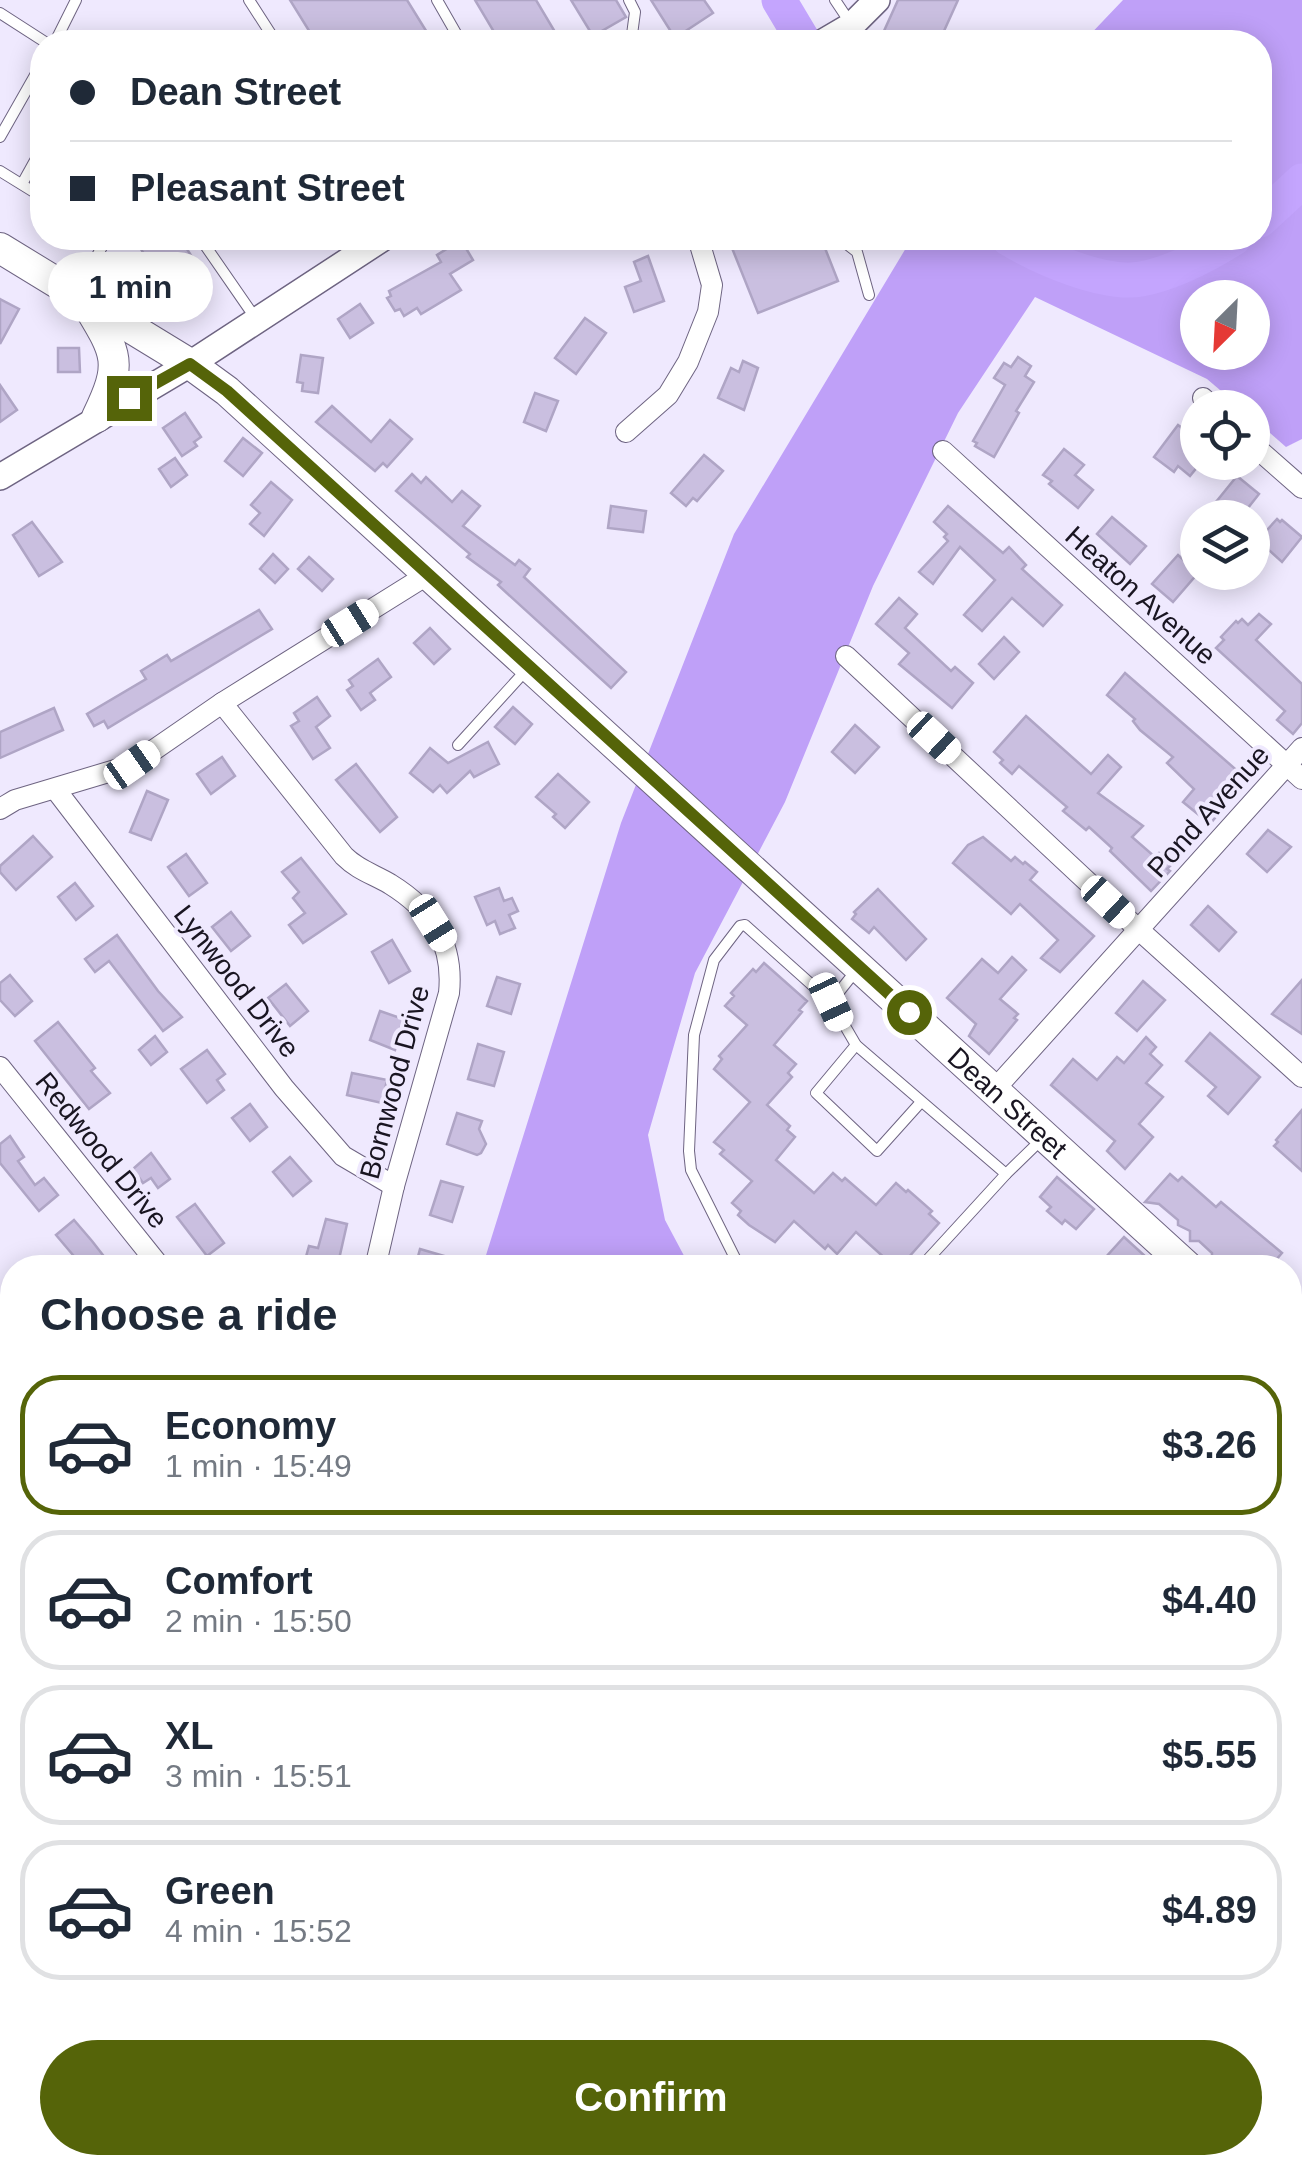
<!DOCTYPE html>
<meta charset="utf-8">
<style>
body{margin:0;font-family:Arial,sans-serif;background:#f6f6f7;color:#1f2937;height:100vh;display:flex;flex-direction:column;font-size:38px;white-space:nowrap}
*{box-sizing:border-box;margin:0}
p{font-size:32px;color:#747a83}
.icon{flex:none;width:55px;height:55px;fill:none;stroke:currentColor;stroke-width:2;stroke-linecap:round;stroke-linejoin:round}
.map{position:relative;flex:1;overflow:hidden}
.sheet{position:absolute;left:0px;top:1255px;width:1302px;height:920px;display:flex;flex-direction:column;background:#fff;border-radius:40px 40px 0 0;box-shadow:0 5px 25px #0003}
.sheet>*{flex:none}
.hud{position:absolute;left:30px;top:30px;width:1242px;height:220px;border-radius:40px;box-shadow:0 5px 25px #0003;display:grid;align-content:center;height:220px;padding:0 40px;background:#fff}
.needle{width:65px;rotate:204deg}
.tools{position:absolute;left:1180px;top:280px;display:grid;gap:20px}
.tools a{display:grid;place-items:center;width:90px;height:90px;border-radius:50%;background:#fff;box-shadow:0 5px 25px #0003;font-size:50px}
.end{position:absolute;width:45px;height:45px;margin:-22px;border:12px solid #556409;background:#fff;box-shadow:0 0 0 5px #fff}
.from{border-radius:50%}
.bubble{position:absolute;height:70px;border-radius:35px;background:#fff;box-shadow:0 5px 25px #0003;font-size:32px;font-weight:600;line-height:70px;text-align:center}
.car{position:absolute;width:30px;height:60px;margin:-30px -15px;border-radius:12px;box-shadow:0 0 8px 2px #0007;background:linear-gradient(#fff 24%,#345 0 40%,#fff 0 76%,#345 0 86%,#fff 0)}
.hud b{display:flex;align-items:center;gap:35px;height:95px;font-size:38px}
.hud b+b{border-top:2px solid #e0e1e3}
.hud i{width:25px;height:25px;background:#1f2937}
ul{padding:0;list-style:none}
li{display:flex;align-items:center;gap:30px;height:140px;margin:0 20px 15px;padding:0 20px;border:5px solid #e0e1e3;border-radius:40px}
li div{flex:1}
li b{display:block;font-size:38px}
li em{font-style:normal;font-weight:600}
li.selected{border-color:#556409}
li>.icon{width:90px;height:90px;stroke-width:1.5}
h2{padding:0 40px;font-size:45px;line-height:120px}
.cta{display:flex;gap:20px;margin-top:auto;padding:20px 40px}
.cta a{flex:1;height:115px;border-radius:60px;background:#556409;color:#fff;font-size:40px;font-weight:600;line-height:115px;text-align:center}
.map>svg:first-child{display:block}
.forest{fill:#bfa0f8;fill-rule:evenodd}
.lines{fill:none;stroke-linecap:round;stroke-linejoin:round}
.river{stroke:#c4a5fe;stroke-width:35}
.building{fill:#cabfe0;stroke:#afa5c5;stroke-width:2.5}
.service-casing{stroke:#6e6482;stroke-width:12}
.minor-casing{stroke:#6e6482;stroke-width:22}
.tertiary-casing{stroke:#6e6482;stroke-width:28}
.secondary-casing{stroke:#6e6482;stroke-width:32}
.service{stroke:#fff;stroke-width:10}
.minor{stroke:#fff;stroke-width:20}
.tertiary{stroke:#fff;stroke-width:25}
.secondary{stroke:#fff;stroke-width:30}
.rail-casing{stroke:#5b5665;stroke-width:10}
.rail{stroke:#efe9fe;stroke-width:6;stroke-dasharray:19;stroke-linecap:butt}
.route{stroke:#556409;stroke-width:12}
.labels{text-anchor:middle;stroke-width:8;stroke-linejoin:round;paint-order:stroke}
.street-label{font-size:28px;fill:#191521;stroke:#efe9fe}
</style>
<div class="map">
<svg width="1302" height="2175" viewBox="0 0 1302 2175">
<rect width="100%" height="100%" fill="#efe9fe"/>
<path class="forest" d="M1123 0H1302V439L1286 447 1253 418 1252 408 1240 407 1207 379 1035 297 958 413 873 586 785 802 695 973 648 1135 665 1220 690 1267 482 1268 621 823 734 534 912 238H1260V42H1083ZM1198 298H1252V352H1198Z"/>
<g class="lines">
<g class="river">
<polyline points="779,0 804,42"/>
<polyline points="1260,220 1302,181"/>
<path d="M1008 238C1039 257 1104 286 1141 279 1173 273 1207 255 1234 238"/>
</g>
</g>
<g class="building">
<polygon points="290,0 407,0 433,42 316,42"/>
<polygon points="475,0 536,0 561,42 500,42"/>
<polygon points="571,0 616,0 626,17 593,36"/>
<polygon points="651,0 704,0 713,13 675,38"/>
<polygon points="898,0 958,0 939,42 879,42"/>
<polygon points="134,238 180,238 192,257 159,278"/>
<polygon points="728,238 821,238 838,281 758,313"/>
<polygon points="461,240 473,260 450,274 461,290 421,314 417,308 404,316 400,309 395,311 387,298 391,296 389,291 441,262 437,255"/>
<polygon points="648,256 664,301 634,312 625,287 641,281 634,262"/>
<polygon points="0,299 19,309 0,344"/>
<polygon points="360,304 373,323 350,338 338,319"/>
<polygon points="585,318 606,333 576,374 555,358"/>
<polygon points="58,348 79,348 80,372 58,372"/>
<polygon points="301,355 323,358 318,393 302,391 303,383 297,382"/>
<polygon points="1018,357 1031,366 1025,376 1034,382 1016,411 1019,413 994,457 975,446 977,443 973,441 1005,385 994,378 1004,363 1011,367"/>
<polygon points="743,361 758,368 744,410 718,398 731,368 739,372"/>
<polygon points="0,385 17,410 0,422"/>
<polygon points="535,393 558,401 546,431 524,422"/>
<polygon points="332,406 371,442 390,420 412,439 387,467 383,463 375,471 316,422"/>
<polygon points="185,413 201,437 194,442 197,446 182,456 163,428"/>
<polygon points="1178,425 1198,440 1198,466 1190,476 1178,466 1174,472 1154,457"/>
<polygon points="243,438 262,453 243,476 225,461"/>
<polygon points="1064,449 1084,465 1075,475 1093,490 1078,508 1049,484 1052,481 1043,475"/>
<polygon points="704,455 723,471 697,501 693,498 686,506 671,493"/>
<polygon points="175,458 187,475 171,487 159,469"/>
<polygon points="412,474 421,483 426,477 452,502 462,491 480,506 463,526 515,565 519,560 530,569 524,577 626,672 611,688 498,585 501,582 467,557 470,554 396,491"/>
<polygon points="1237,476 1259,494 1240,518 1203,518"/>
<polygon points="271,482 292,500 264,536 250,524 260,513 251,505"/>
<polygon points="611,506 646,511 643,532 608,528"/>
<polygon points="948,506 1003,553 1009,547 1026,565 1022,569 1062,605 1043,626 1012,598 982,631 964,615 995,580 960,547 933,584 919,572 948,541 944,537 947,534 934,522"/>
<polygon points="1112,517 1146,546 1130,564 1097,534"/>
<polygon points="1277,519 1280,522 1282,520 1302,537 1282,562 1258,540"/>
<polygon points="32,522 62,562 39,576 13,535"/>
<polygon points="273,554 288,569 275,583 260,569"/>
<polygon points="1178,555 1198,573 1173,602 1152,584"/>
<polygon points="309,557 333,579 322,591 298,569"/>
<polygon points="899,598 917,614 905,628 951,671 955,667 973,683 952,708 899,664 909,653 876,624"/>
<polygon points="259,610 272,629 108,728 104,721 94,726 87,714 146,679 141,671 167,655 171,661"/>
<polygon points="1259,614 1271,624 1256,640 1302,684 1302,723 1293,734 1277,720 1285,711 1216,648 1224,640 1221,637 1236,621 1238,623 1242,619 1248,625"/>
<polygon points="430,628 450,649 434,664 414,643"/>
<polygon points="1004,637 1019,652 994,679 979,664"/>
<polygon points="378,659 391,677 370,693 375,700 361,710 347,690 353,686 349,680"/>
<polygon points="1125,673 1241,774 1216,801 1224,807 1210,824 1183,802 1194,789 1167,763 1173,757 1140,730 1133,721 1135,719 1107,695"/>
<polygon points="317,697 330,716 316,727 330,748 313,759 291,726 299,721 294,713"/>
<polygon points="513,707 532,724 515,744 495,727"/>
<polygon points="54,708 63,730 0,758 0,732"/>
<polygon points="1026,716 1091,774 1108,755 1121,767 1098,793 1143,826 1132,837 1155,857 1159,853 1171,865 1167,869 1170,871 1151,891 1110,851 1112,848 1089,827 1086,830 1063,811 1067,807 1019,766 1012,774 1000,763 1003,760 994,752"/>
<polygon points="855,725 879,747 855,773 832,752"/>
<polygon points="488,742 499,764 474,777 470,771 447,793 440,785 433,792 410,773 430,748 448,763"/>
<polygon points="222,757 235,776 211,794 197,774"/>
<polygon points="356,764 397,817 380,832 336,780"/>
<polygon points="558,774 589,802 565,828 553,817 556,814 536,797"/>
<polygon points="147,791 168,800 151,840 130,832"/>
<polygon points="1268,830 1291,847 1267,872 1247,854"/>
<polygon points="33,836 52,857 16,890 0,872 0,866"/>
<polygon points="983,837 1011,861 1015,857 1023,864 1025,862 1037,872 1030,880 1094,936 1060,972 1041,958 1058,940 1020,904 1011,914 953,863 968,845"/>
<polygon points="186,854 207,883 189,896 168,867"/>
<polygon points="301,858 346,914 303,943 289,925 305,913 293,898 299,892 282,872"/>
<polygon points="75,883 93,906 76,920 58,897"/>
<polygon points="499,888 504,901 512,898 518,911 509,915 515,928 500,934 495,921 487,925 475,897"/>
<polygon points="878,889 926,939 906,960 874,927 869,933 852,919 856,914 854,912"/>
<polygon points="1208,906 1236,932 1219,951 1191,925"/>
<polygon points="231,912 250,936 231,951 212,927"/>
<polygon points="117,935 158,991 182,1017 163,1031 109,961 95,972 85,959"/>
<polygon points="392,940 410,971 389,983 372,952"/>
<polygon points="1012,957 1026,970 1000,999 1018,1014 1014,1018 1017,1020 989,1054 969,1036 976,1024 947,998 982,959 998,973"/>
<polygon points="764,963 807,1001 799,1010 802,1012 774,1045 796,1064 788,1073 792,1077 767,1105 790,1126 787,1130 795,1137 776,1160 814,1193 833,1173 842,1181 845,1178 876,1205 896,1183 906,1192 908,1190 932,1211 929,1214 939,1223 900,1267 890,1258 888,1261 856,1232 837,1254 828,1245 825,1249 794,1221 775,1242 749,1225 738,1215 741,1211 732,1203 752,1181 720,1154 724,1150 714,1142 750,1102 714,1069 722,1059 719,1056 747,1025 725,1006 734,996 731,993 753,969 756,972"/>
<polygon points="10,975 32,1001 15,1016 0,1000 0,983"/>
<polygon points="497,977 520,984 511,1014 487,1006"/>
<polygon points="1302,980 1302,1034 1272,1014"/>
<polygon points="1143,981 1165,1000 1137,1031 1116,1013"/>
<polygon points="286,984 308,1011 290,1026 268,998"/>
<polygon points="380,1011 403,1019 395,1050 370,1040"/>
<polygon points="58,1022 95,1068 91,1071 110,1093 89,1109 35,1041"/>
<polygon points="1210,1033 1260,1077 1228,1114 1208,1096 1216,1087 1186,1061"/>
<polygon points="155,1036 167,1052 151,1065 139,1050"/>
<polygon points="1146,1037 1156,1047 1150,1054 1162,1065 1146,1083 1163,1097 1139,1124 1153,1137 1125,1169 1107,1151 1115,1141 1051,1085 1073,1059 1097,1080 1117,1057 1124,1063"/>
<polygon points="478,1044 504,1052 494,1086 468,1079"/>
<polygon points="207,1050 225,1074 217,1080 224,1090 207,1103 181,1069"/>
<polygon points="352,1073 387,1080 382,1103 347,1095"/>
<polygon points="250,1104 267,1127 250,1141 232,1118"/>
<polygon points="1302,1110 1302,1171 1274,1146 1278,1142 1276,1140"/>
<polygon points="457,1113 482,1121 479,1129 486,1144 481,1153 477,1155 447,1144"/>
<polygon points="10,1136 24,1157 18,1161 35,1185 44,1178 58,1195 39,1211 0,1163 0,1144"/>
<polygon points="151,1153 170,1179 158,1188 151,1178 143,1183 133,1169"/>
<polygon points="290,1157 311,1181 293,1196 273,1172"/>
<polygon points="1170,1174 1178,1181 1182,1177 1216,1207 1221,1202 1282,1253 1269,1268 1227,1268 1220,1261 1212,1262 1212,1253 1199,1241 1190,1241 1190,1231 1178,1225 1178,1220 1159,1204 1145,1202"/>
<polygon points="1057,1177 1094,1209 1076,1229 1065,1220 1062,1224 1047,1211 1051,1207 1040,1197"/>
<polygon points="441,1181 463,1187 452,1222 430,1215"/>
<polygon points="195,1204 224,1243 207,1256 177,1217"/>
<polygon points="326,1219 347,1224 337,1268 304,1264 309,1246 318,1248"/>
<polygon points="74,1220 92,1241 113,1268 84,1268 56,1235"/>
<polygon points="1124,1237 1158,1268 1096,1268"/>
<polygon points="420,1249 468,1263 467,1268 415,1268"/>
</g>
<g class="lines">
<g class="service-casing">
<g id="service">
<polyline points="249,0 276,42"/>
<polyline points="437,0 461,42"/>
<polyline points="629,0 635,12 631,42"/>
<polyline points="835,0 851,24"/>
<polyline points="0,13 45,42"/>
<polyline points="55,42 76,0"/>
<polyline points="0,137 42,63"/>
<polyline points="0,171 42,197"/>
<polyline points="22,184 42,148"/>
<polyline points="200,238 256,319"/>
<polyline points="839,238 857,252 869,295"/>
<polyline points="76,293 107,238"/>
<polyline points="458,745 528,668"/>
<polyline points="831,1002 858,968"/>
<polyline points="856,1045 816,1093 877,1151 921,1102"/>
<polyline points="1006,1174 1041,1140"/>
<polyline points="740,1268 691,1170 689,1151 694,1035 714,960 740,926 745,925 831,1002 856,1045 1006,1174 920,1268"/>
<polyline points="0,1934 12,1943"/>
<polyline points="535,2162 560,2175"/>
<polyline points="566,2162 567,2175"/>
</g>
</g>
<g class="minor-casing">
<g id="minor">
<polyline points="1203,398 1213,408"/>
<polyline points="626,432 668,395 688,362 708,312 712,285 698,238"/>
<polyline points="1252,444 1302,488"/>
<polyline points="943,451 1302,779"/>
<polyline points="846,656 1138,929 1302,1077"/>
<path d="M222 703 344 856C358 870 373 874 390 884 432 910 454 943 449 993L394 1186 375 1268"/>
<polyline points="56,790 284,1088 343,1156 394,1186"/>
<polyline points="0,809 15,800 132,765 222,703 427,575"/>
<polyline points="0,1067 161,1268"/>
<polyline points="994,1090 1302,748"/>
<polyline points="0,1402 12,1418"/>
<polyline points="1290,1472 1302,1460"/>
<polyline points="0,1507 12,1504"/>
<polyline points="747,2162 770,2175"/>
<polyline points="1089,2162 1106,2175"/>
</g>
</g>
<g class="tertiary-casing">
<g id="tertiary">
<polyline points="823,42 852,25 877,0"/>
<polyline points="0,477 190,364 383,238"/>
<polyline points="0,1825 12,1823"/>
</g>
</g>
<g class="secondary-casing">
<g id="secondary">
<path id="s1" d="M0 248 190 364 227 391 1189 1268"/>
<path d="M87 304C118 355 123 363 97 417"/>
<polyline points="1290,1359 1302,1370"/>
<polyline points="1290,1399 1302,1394"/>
<polyline points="1290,2060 1302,2069"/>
<polyline points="629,2175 634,2162"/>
<polyline points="675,2175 681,2162"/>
</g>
</g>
<use href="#service" class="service"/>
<use href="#minor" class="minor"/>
<use href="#tertiary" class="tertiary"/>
<use href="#secondary" class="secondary"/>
<g class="rail-casing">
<g id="rail">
<polyline points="1290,1659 1302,1657"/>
<polyline points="118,2175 130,2162"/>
</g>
</g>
<use href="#rail" class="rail"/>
</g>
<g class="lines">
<polyline class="route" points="129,398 190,364 227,391 909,1012"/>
</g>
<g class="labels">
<g class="street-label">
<text transform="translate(1141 595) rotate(42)" y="10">Heaton Avenue</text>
<text transform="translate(1208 811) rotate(-48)" y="10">Pond Avenue</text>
<text transform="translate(237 981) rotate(52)" y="10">Lynwood Drive</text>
<text transform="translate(394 1082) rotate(-75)" y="10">Bornwood Drive</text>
<text dy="10" stroke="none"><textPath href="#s1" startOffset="1325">Dean Street</textPath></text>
<text transform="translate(102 1150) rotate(51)" y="10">Redwood Drive</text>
</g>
</g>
</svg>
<div class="tools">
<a><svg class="needle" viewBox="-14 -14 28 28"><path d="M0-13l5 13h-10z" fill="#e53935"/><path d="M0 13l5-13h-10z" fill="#747a83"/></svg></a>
<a><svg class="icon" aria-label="locate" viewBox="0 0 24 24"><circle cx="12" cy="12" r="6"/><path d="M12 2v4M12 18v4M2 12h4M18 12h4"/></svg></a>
<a><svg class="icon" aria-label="layers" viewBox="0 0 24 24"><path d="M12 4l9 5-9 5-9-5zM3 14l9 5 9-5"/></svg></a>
</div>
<i class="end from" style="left:909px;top:1012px"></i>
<i class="end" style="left:129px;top:398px"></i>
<div class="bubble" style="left:48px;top:252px;width:165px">1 min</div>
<i class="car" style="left:350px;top:623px;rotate:58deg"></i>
<i class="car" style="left:934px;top:738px;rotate:133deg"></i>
<i class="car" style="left:132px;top:765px;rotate:55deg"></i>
<i class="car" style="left:1108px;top:902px;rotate:133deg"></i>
<i class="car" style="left:433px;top:923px;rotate:148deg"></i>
<i class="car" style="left:831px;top:1002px;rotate:155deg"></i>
<div class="hud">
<b><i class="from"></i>Dean Street</b>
<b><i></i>Pleasant Street</b>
</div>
<section class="sheet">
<h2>Choose a ride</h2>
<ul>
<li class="selected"><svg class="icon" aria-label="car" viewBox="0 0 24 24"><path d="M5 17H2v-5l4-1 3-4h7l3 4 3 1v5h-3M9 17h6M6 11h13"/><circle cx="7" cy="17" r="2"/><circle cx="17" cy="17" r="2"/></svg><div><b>Economy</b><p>1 min · 15:49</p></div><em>$3.26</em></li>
<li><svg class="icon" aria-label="car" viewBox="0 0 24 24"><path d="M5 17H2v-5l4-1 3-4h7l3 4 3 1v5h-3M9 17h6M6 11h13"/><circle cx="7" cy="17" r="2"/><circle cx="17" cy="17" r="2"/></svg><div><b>Comfort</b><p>2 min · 15:50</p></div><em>$4.40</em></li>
<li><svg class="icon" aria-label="car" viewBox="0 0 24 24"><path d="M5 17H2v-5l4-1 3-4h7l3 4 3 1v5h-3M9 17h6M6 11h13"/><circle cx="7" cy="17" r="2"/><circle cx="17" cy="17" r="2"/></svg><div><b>XL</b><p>3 min · 15:51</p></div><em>$5.55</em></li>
<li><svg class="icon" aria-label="car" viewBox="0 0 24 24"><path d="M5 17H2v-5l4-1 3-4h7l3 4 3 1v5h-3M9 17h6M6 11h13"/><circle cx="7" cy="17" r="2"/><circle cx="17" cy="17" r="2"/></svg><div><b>Green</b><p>4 min · 15:52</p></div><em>$4.89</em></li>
</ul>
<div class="cta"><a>Confirm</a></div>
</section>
</div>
